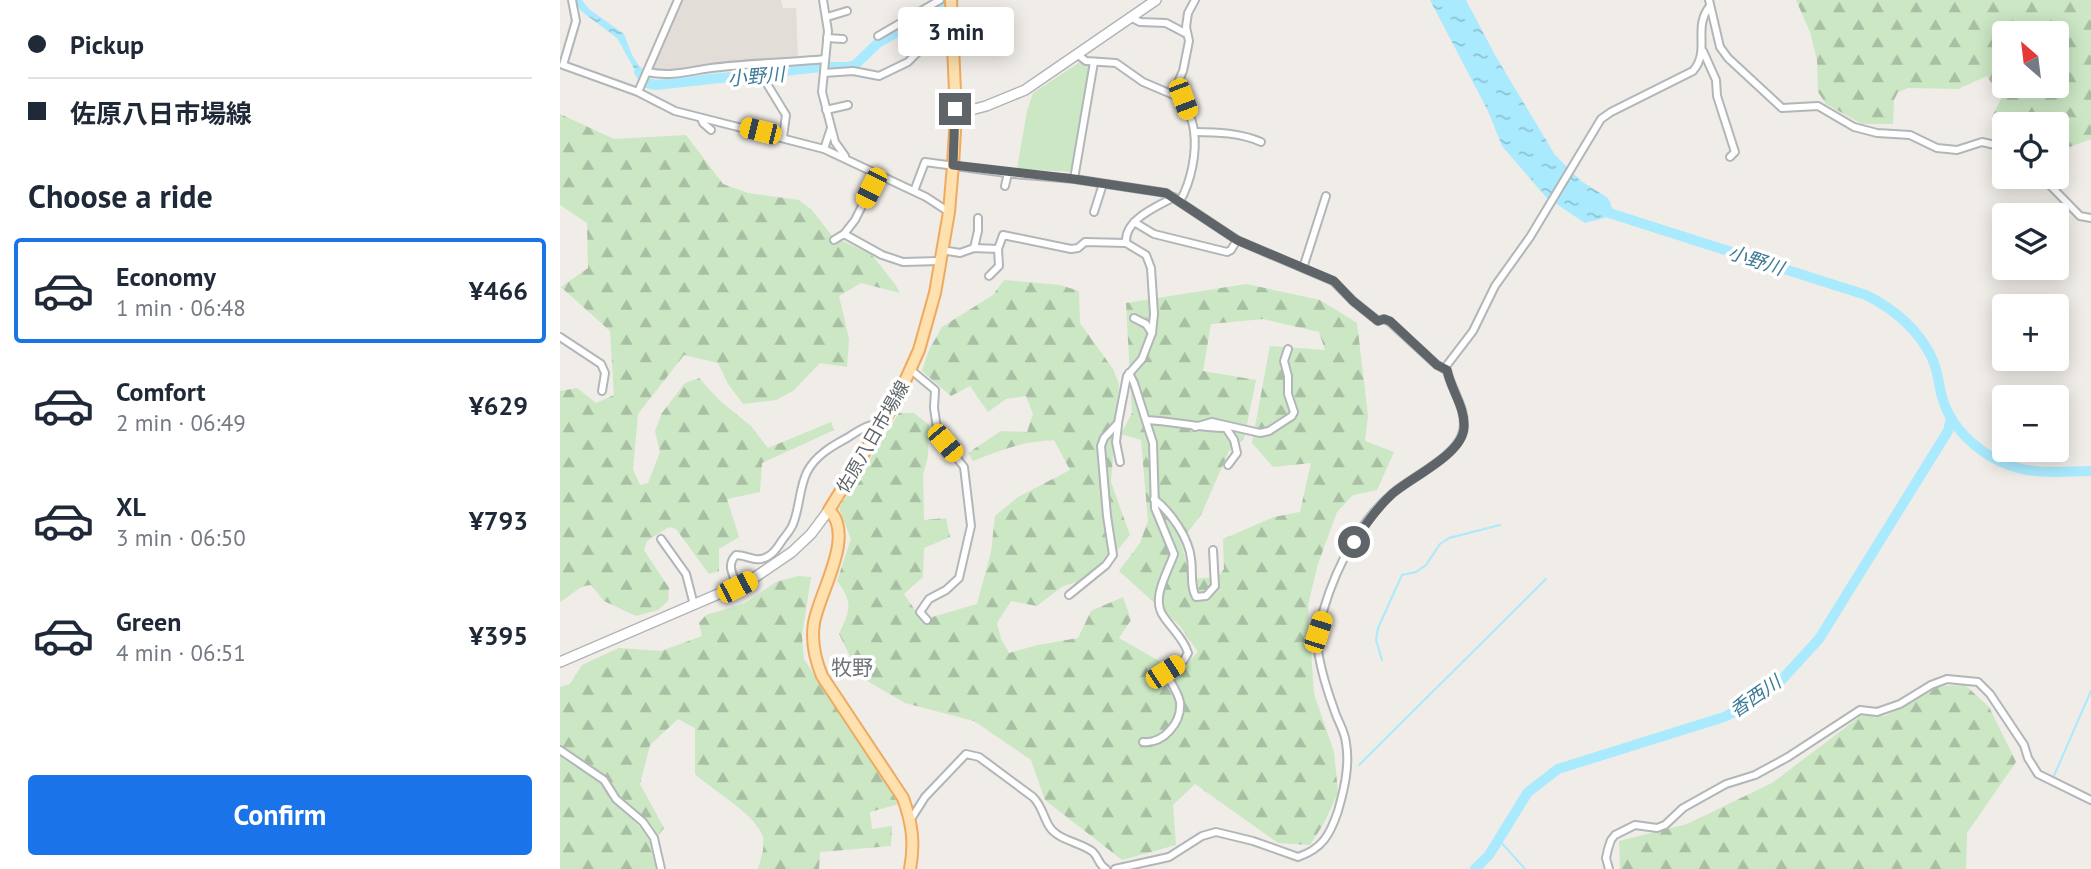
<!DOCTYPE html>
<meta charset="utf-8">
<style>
body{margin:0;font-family:"PT Sans","Noto Sans JP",sans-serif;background:#f6f6f7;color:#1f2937;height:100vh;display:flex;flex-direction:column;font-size:26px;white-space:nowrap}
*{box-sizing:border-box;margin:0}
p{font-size:23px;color:#747a83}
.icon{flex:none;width:38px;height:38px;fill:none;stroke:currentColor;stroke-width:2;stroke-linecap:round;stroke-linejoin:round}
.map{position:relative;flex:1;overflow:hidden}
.drawer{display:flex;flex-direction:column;background:#fff;width:560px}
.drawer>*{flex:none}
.banner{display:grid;align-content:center;height:154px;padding:0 28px;background:#fff}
.needle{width:46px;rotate:332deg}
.tools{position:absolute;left:1432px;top:21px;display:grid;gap:14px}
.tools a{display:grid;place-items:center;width:77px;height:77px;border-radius:7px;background:#fff;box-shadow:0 4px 18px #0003;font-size:35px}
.end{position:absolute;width:32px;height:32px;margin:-16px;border:9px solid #5e6467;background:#fff;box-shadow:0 0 0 4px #fff}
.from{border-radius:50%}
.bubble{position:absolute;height:49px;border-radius:7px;background:#fff;box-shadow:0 4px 18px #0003;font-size:23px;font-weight:600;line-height:49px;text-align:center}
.car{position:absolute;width:21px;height:42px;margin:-21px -10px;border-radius:9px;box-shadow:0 0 5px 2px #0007;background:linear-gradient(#f5c518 24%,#345 0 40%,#f5c518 0 76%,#345 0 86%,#f5c518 0)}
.banner b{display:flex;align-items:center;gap:24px;height:66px;font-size:26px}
.banner b+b{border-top:2px solid #e0e1e3}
.banner i{width:18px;height:18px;background:#1f2937}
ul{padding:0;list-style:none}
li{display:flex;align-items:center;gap:21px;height:105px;margin:0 14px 10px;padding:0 14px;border:4px solid transparent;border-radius:7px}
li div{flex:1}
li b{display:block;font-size:26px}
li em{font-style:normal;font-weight:600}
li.active{border-color:#1a73e8}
li>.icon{width:63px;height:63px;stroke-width:1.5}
h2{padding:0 28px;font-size:32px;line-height:84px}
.action{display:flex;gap:14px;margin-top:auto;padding:14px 28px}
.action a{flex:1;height:80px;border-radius:7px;background:#1a73e8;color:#fff;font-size:28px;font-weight:600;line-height:80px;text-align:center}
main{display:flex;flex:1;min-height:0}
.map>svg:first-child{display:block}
.education{fill:#e3ddd8}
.forest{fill:url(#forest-firs);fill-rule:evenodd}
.park{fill:#cbe7c4}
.water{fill:url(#water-ripples)}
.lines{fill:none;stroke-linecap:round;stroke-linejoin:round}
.stream{stroke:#a9eafe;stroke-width:2}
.river{stroke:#a9eafe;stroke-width:10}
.street-casing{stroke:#b2b6b9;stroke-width:10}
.secondary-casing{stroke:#b1b5b9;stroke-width:12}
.primary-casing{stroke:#efaa60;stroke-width:14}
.street{stroke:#fff;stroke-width:6}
.secondary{stroke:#fff;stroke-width:9}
.primary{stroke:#fee1ae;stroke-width:10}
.route{stroke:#5e6467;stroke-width:9}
.labels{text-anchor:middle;stroke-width:7;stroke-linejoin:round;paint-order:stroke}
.street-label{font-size:18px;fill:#5e6467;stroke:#fff}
.water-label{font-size:19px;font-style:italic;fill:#3c7a96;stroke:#fff}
.quarter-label{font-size:21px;fill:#6f7679;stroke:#fff}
</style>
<main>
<section class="drawer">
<div class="banner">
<b><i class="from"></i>Pickup</b>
<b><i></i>佐原八日市場線</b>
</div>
<h2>Choose a ride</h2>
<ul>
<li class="active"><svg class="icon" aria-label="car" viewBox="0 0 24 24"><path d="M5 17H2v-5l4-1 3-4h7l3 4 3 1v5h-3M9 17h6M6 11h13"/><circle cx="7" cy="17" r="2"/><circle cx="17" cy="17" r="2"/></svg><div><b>Economy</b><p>1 min · 06:48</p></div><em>¥466</em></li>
<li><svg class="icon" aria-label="car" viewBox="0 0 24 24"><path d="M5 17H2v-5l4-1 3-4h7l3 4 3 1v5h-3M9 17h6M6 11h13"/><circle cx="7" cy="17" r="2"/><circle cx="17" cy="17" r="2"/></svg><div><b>Comfort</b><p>2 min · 06:49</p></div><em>¥629</em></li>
<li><svg class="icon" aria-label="car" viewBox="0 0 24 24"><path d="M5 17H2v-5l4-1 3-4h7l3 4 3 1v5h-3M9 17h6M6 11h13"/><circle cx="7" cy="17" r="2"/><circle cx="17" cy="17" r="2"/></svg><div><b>XL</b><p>3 min · 06:50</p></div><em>¥793</em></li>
<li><svg class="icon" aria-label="car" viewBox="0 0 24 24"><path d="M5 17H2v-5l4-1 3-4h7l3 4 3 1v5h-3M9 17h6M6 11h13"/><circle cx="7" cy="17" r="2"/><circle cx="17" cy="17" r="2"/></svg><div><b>Green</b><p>4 min · 06:51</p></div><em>¥395</em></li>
</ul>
<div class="action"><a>Confirm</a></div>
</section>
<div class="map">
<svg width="1531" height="869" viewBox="0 0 1531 869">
<defs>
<pattern id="forest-firs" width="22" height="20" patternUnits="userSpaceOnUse" patternTransform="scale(1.75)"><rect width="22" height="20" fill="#cbe7c4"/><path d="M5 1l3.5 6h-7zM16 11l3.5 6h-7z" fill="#a8bfa3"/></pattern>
<pattern id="water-ripples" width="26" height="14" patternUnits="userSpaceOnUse" patternTransform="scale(1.75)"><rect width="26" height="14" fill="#a9eafe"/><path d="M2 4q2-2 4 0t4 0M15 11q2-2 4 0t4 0" fill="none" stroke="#8dc1d1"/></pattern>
</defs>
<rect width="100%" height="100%" fill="#f0ece7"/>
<polygon class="education" points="121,0 221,0 223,8 236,8 238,58 152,67 121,73 91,71"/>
<g class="forest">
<path d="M1236 0H1531V139L1507 148 1502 155 1496 149V124H1444V127L1432 117 1441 99 1427 76 1398 89 1348 88 1338 92 1334 100 1333 124H1302L1266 104 1258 92 1257 60 1250 32ZM1444 33H1496V86H1444Z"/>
<path d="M0 114 54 139 126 135 163 184 188 193 239 200 252 210 272 236 311 254 335 284 340 293 301 283 279 296 289 339 287 367 260 363 233 391 216 400 183 404 168 384 158 363 124 355 78 414 73 469 80 485 88 483 100 452 95 431 102 413 125 383 139 378 159 400 191 426 208 448 271 422 274 430 202 463 200 492 167 499 179 537 159 549V571L149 574 116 529 109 527 87 541 84 550 109 588 108 601 98 610 76 616 44 601 31 585C19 585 11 596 0 602V391L17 388 36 403 54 395 50 331 1 287 28 268 27 223 0 205Z"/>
<path d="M444 280 500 285 519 291 520 323 553 369 559 384 551 482 570 535 535 577 503 586 477 606 451 601 437 623 441 639 449 653 478 645 518 638 531 611 563 597 571 620 559 638 618 672 638 652 620 626 559 571 580 543 588 521 581 440 561 434 572 413 566 303 686 284 760 300 797 323 808 416 805 441 834 452 817 490 793 495 777 512 758 564 748 605 754 694 774 752 778 793 764 823 750 845 718 843 635 784 613 805 616 845 562 860 485 800 471 760 414 721 345 703 309 682 290 656 279 634C290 610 294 603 277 581L291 539 279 508 339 413H354L369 425 368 456 363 475 364 520 386 518 390 537 364 548 363 577 344 594 362 620 417 604 431 552 435 516 458 497 510 470 494 440C464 441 441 450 413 461L408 453 441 431 467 432 473 414 466 396 446 399 428 412 410 386 391 396 362 371 369 350 382 327 433 295ZM703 319 759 332 765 350 710 346 692 443 713 467 751 463 740 512 714 517 663 539 664 569 658 577 630 579 621 541 641 515 669 451 684 439 696 380 643 371 651 324Z"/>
<path d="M238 576 251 577 242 636 244 659 339 804 310 812 312 829 332 826 331 846 260 852 259 869H198C201 858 205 848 203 837 198 816 151 789 135 774V728L118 719 90 745 80 784 104 828 98 836 91 824 64 800 43 776 0 746V687L10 684 22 665 59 648 101 651 142 636 139 623 146 615 185 603 216 582Z"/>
<polygon points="1405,685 1429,707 1456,762 1407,833 1406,869 1060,869 1059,841 1127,824 1212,783 1302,715 1325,716 1379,686"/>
<polygon points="0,754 32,775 88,836 96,869 0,869"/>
</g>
<polygon class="park" points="520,62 532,65 514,172 457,169 467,111 473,93"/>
<g class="water">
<polygon points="14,0 22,0 29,9 64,34 72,55 85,75 81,81 57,38 21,11"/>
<polygon points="870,0 906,0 935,55 995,155 1021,181 1048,198 1055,215 1025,223 986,197 942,146 928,111"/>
</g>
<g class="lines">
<g class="stream">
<polyline points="822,660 816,640 818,628 842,575 856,572 866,565 880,544 889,538 940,525"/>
<polyline points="799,765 986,579"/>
<polyline points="1493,778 1531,691"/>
<polyline points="939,840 965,869"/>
</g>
<g class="river">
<polyline points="79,72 87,83 96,85 261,67 288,67 295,65 318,43 394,0"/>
<path d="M1043 211 1306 295C1334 309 1357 328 1371 356 1378 369 1378 383 1382 397 1392 433 1430 464 1467 470 1488 474 1510 471 1531 471"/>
<polyline points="915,869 929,855 968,792 998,769 1164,717 1195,701 1215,687 1259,639 1388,431 1391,418"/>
</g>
<g class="street-casing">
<g id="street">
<polyline points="12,0 16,21 3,65 78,92 118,0"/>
<polyline points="263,0 268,31 262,92 275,142 285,156"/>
<polyline points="1149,0 1160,47 1168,58 1222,108 1258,106 1294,127 1317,133 1350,135 1377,148 1397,150 1422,142 1444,147"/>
<polyline points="267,17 287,11"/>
<polyline points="570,17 580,22 606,23 627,34"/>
<polyline points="318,36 380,0"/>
<polyline points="267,38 283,39"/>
<polyline points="1143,51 1156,80 1157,96 1175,152 1170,157"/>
<path d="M517 54 526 61 556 63 583 82 623 99C627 109 633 120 634 131 637 153 631 182 620 201"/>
<polyline points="202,65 204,79 226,115 223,137"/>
<path d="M87 72C111 77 129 71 151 68 189 63 227 63 265 59"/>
<polyline points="264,73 293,71 319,76 348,62 363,47 393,37"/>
<polyline points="78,92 115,111 264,149 366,197 389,212"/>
<polyline points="613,94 623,71 629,41 626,27 628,13 635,0"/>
<polyline points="266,110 288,105"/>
<polyline points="141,118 143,123 151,130"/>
<path d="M635 132C657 132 681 133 701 142"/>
<polyline points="264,149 271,128"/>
<polyline points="1482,177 1520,216 1531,218"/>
<polyline points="514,179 534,62"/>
<polyline points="445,186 448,173"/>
<path d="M354 191 365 162 454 174 514 179 606 193 677 240 773 281 793 301 818 321 824 319 830 322 877 365 887 370C891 390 908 410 903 431 898 456 852 477 833 493 794 526 769 582 758 631 754 650 767 690 774 709 777 720 785 731 786 743 790 766 784 790 778 811 770 835 762 849 738 857L693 841 656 832 642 836 609 857 555 869"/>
<polyline points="534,212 543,184"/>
<polyline points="574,222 594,234 667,252 671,250 677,240"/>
<polyline points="284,234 295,220 318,174"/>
<polyline points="274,240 284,234 322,255 343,262 380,261"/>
<path d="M566 243C564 219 597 207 614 197"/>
<polyline points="414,248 418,231 418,218"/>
<polyline points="382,250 400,253 414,248 438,249"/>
<polyline points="743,268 766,196"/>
<polyline points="429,276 439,266 438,249 443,235 511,249 518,248 525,242 566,243 586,255 591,268 594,314 592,333 582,359 567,376 558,423 544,438 541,446 547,516 553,555 546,565 509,595"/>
<polyline points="574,318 586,324 592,333"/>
<polyline points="0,337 41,364 45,373 42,391"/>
<path d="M884 369 913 331 935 286 970 237 1041 119 1051 112 1133 71C1151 50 1132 28 1150 6"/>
<polyline points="351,370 375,390 374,408 377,428 385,443 404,467 411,526 399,578 386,590 369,599 360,612 367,620"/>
<path d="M569 373 574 383 593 443 595 508 614 554C608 572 590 599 604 617 612 629 624 639 628 653L624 660 605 672C610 681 618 692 620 702 622 723 603 744 583 742"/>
<path d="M586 420C614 421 638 428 666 428L674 440 677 453 668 465"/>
<polyline points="558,425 556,442 560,462"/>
<polyline points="635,427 652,422 700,433 709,431 732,416 734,412 728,394 728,376 724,361 728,349"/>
<path d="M594 499C611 512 629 538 631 559 633 572 630 587 636 597L646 596 655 586 653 550"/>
<polyline points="101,539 126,574 134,605"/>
<path d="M178 587C173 575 166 565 176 555 187 555 195 563 207 557 213 554 218 547 221 542 225 536 231 530 233 524 240 507 239 488 247 472 255 456 272 446 287 438 298 431 309 423 321 424"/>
<polyline points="0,750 44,780 56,799 83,822 94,838 101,869"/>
<path d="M351 819 365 797 406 754 419 757 473 797C482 806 483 816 489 826 498 841 521 842 533 852 539 858 538 864 546 869"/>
<polyline points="1049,869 1046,858 1048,849 1051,840 1055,835 1075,825 1097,828 1105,825 1123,808 1166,784 1195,775 1228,757 1300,710 1317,712 1340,704 1371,685 1387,679 1418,682 1430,694 1464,745 1468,758 1478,774 1531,800"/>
</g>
</g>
<g class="secondary-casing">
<g id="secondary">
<polyline points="396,114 426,106 465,90 596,0"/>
<polyline points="0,662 191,580 232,552 251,534 269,510"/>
</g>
</g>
<g class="primary-casing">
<path id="primary" d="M350 869C355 843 352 823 343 798L262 676C255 659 251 641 254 623 259 593 296 535 269 510L336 401 359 350 375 293 389 212 393 165 396 114 391 0"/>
</g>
<use href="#street" class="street"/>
<use href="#secondary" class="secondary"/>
<use href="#primary" class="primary"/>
</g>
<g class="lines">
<path class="route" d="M395 109 393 165 514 179 606 193 677 240 774 281 793 301 818 321 824 319 830 321 877 365 887 370C891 390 905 407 904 427 904 454 849 478 831 495 816 509 805 525 794 542"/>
</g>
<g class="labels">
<g class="street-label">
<text transform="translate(313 437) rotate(-60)" y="6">佐原八日市場線</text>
</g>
<g class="water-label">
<text transform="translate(196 76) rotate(-5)" y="7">小野川</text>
<text transform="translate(1196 260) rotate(18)" y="7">小野川</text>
<text transform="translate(1195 696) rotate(-35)" y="7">香西川</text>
</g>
<g class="quarter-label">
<text x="292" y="675">牧野</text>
</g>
</g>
</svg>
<div class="tools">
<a><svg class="needle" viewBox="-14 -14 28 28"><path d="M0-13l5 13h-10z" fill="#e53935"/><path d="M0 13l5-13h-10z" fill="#747a83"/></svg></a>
<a><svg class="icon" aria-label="locate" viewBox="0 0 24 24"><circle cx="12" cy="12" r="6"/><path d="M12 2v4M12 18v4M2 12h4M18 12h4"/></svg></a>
<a><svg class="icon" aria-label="layers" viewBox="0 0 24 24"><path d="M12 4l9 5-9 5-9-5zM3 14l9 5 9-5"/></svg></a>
<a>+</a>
<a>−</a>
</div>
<i class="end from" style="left:794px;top:542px"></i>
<i class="end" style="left:395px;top:109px"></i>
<div class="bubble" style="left:338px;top:7px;width:116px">3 min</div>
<i class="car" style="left:623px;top:99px;rotate:159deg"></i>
<i class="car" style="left:200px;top:131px;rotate:284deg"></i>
<i class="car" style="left:311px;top:188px;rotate:207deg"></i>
<i class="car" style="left:385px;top:443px;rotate:140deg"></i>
<i class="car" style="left:177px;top:587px;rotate:63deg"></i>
<i class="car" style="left:758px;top:632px;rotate:18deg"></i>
<i class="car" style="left:605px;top:672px;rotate:57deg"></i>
</div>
</main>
